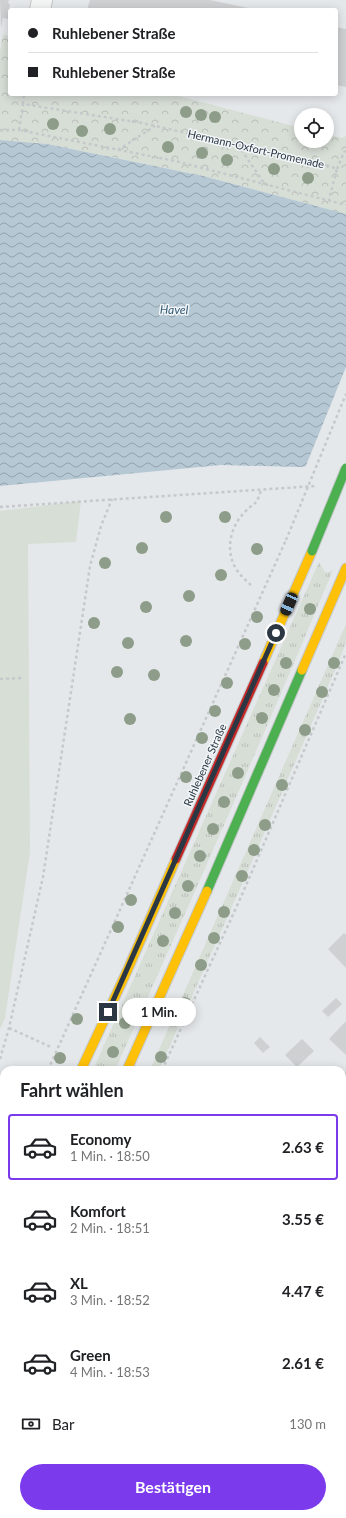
<!DOCTYPE html>
<html lang="de">
<meta charset="utf-8">
<style>
body{margin:0;font-family:Lato,sans-serif;background:#f2f2f2;color:#202124;height:100vh;display:flex;flex-direction:column;font-size:15px;white-space:nowrap}
*{box-sizing:border-box;margin:0}
p{font-size:13px;color:#757577}
.icon{flex:none;width:22px;height:22px;fill:none;stroke:currentColor;stroke-width:2;stroke-linecap:round;stroke-linejoin:round}
.map{position:relative;flex:1;overflow:hidden}
.side{position:absolute;left:0px;top:1066px;width:346px;height:452px;display:flex;flex-direction:column;background:#fff;border-radius:12px 12px 0 0;box-shadow:0 2px 10px #0003}
.side>*{flex:none}
.top-card{position:absolute;left:8px;top:8px;width:330px;height:88px;border-radius:4px;box-shadow:0 2px 10px #0003;display:grid;align-content:center;height:88px;padding:0 20px;background:#fff}
.controls{position:absolute;left:294px;top:108px;display:grid;gap:8px}
.controls a{display:grid;place-items:center;width:40px;height:40px;border-radius:50%;background:#fff;box-shadow:0 2px 10px #0003;font-size:20px}
.end{position:absolute;width:18px;height:18px;margin:-9px;border:5px solid #2b3844;background:#fff;box-shadow:0 0 0 2px #fff}
.from{border-radius:50%}
.bubble{position:absolute;height:28px;border-radius:14px;background:#fff;box-shadow:0 2px 10px #0003;font-size:13px;font-weight:700;line-height:28px;text-align:center}
.car{position:absolute;width:12px;height:24px;margin:-12px -6px;border-radius:5px;box-shadow:0 0 3px 1px #0007;background:linear-gradient(#222 24%,#8ab4d8 0 40%,#222 0 76%,#8ab4d8 0 86%,#222 0)}
.top-card b{display:flex;align-items:center;gap:14px;height:38px;font-size:15px}
.top-card b+b{border-top:1px solid #e0e0e0}
.top-card i{width:10px;height:10px;background:#202124}
ul{padding:0;list-style:none}
li{display:flex;align-items:center;gap:12px;height:66px;margin:0 8px 6px;padding:0 12px;border:2px solid transparent;border-radius:4px}
li div{flex:1}
li b{display:block;font-size:15px}
li em{font-style:normal;font-weight:700}
li.current{border-color:#7c3aed}
li>.icon{width:36px;height:36px;stroke-width:1.5}
h2{padding:0 20px;font-size:18px;line-height:48px}
.pay{display:flex;align-items:center;gap:10px;height:44px;padding:0 20px;font-size:15px}
.pay p{margin-inline-start:auto}
.action{display:flex;gap:8px;margin-top:auto;padding:8px 20px}
.action a{flex:1;height:46px;border-radius:24px;background:#7c3aed;color:#fff;font-size:16px;font-weight:700;line-height:46px;text-align:center}
.map>svg:first-child{display:block}
.built{fill:#d4d8dd}
.grass{fill:url(#grass-tufts)}
.forest{fill:url(#forest-crowns)}
.garden{fill:#d7ded6}
.water{fill:url(#water-waves)}
.pier{fill:#e5e8ea}
.building{fill:#ced0d2}
.lines{fill:none;stroke-linecap:round;stroke-linejoin:round}
.lane-casing{stroke:#c3c6c8;stroke-width:12}
.street-casing{stroke:#c3c6c8;stroke-width:22}
.fast-casing{stroke:#c3c6c8;stroke-width:11}
.slow-casing{stroke:#c3c6c8;stroke-width:11}
.jam-casing{stroke:#c3c6c8;stroke-width:11}
.path{stroke:#c6c9cb;stroke-width:2.5;stroke-dasharray:3 3;stroke-linecap:butt}
.lane{stroke:#f4f6f6;stroke-width:10}
.street{stroke:#f4f6f6;stroke-width:20}
.fast{stroke:#4caf50;stroke-width:9}
.slow{stroke:#ffc107;stroke-width:9}
.jam{stroke:#c62828;stroke-width:9}
.fast-bridge-casing{stroke:#c3c6c8;stroke-width:11;stroke-linecap:butt}
.path-bridge{stroke:#c6c9cb;stroke-width:2.5;stroke-dasharray:3 3;stroke-linecap:butt}
.fast-bridge{stroke:#4caf50;stroke-width:9}
.tree{fill:#8e9d89}
.route{stroke:#2b3844;stroke-width:5}
.labels{text-anchor:middle;stroke-width:3;stroke-linejoin:round;paint-order:stroke}
.street-label{font-size:11px;fill:#2b3844;stroke:#f3f6f8}
.water-label{font-size:12px;font-style:italic;fill:#365c77;stroke:#f3f6f8}
</style>
<div class="map">
<svg width="346" height="1518" viewBox="0 0 346 1518">
<defs>
<pattern id="grass-tufts" width="24" height="20" patternUnits="userSpaceOnUse"><rect width="24" height="20" fill="#d7ded6"/><path d="M3 7l-1-3M5 7V3M7 7l1-3M15 17l-1-3M17 17v-4M19 17l1-3" fill="none" stroke="#b9bfb9"/></pattern>
<pattern id="forest-crowns" width="20" height="18" patternUnits="userSpaceOnUse"><rect width="20" height="18" fill="#d7ded6"/><path d="M2 6a3 3 0 1 1 6 0M12 15a3 3 0 1 1 6 0" fill="none" stroke="#b9bfb9"/></pattern>
<pattern id="water-waves" width="16" height="10" patternUnits="userSpaceOnUse"><rect width="16" height="10" fill="#b5c8d4"/><path d="M0 5q4-4 8 0t8 0" fill="none" stroke="#93a3ae"/></pattern>
</defs>
<rect width="100%" height="100%" fill="#e5e8ea"/>
<polygon class="built" points="216,1514 255,1514 256,1518 211,1518"/>
<g class="grass">
<path d="M319 562 325 572H329L333 570C263 738 190 904 115 1070H93Z"/>
<polygon points="346,624 346,643 339,661 243,882 159,1070 150,1070"/>
</g>
<g class="forest">
<polygon points="3,34 8,36 10,41 10,94 171,94 301,128 301,141 327,141 327,134 342,138 346,136 346,214 203,176 47,144 0,140 0,51"/>
<polygon points="4,1441 4,1514 216,1514 211,1518 0,1518 0,1449"/>
</g>
<polygon class="garden" points="81,501 76,542 28,544 30,852 5,1018 0,1029 0,511"/>
<polygon class="water" points="0,140 47,144 203,176 346,214 346,462 300,467 221,465 0,486"/>
<polygon class="pier" points="346,367 346,464 305,468"/>
<g class="building">
<polygon points="0,0 9,0 8,3 10,4 8,19 3,18 1,29"/>
<polygon points="90,0 210,0 253,9 87,10"/>
<polygon points="336,27 346,29 346,87 336,85"/>
<polygon points="344,933 346,935 346,968 328,949"/>
<polygon points="336,998 342,1004 328,1017 322,1011"/>
<polygon points="346,1021 346,1055 329,1039"/>
<polygon points="260,1037 270,1047 263,1053 254,1043"/>
<polygon points="302,1039 314,1051 297,1067 285,1055"/>
<polygon points="346,1071 346,1092 342,1088 342,1076"/>
</g>
<g class="lines">
<g class="lane-casing">
<polyline id="lane" points="342,1331 346,1335"/>
</g>
<g class="street-casing">
<g id="street">
<polyline points="40,10 42,0"/>
<polyline points="0,1361 4,1364"/>
<polyline points="342,1371 346,1367"/>
<polyline points="342,1445 346,1447"/>
</g>
</g>
<g class="fast-casing">
<g id="fast">
<polyline points="207,891 302,670"/>
<polyline points="0,1245 4,1237"/>
</g>
</g>
<g class="slow-casing">
<g id="slow">
<polyline points="263,663 312,551"/>
<polyline points="302,670 346,568"/>
<polyline points="81,1070 128,969 176,859"/>
<polyline points="127,1070 207,891"/>
<polyline points="0,1343 4,1334"/>
</g>
</g>
<g class="jam-casing">
<polyline id="jam" points="176,859 263,663"/>
</g>
<g class="path">
<polyline points="23,104 24,94"/>
<polyline points="0,130 19,130 175,161 346,205"/>
<polyline points="19,130 23,104 142,123 321,163 337,169 329,200"/>
<polyline points="238,145 264,183"/>
<polyline points="118,150 155,126"/>
<polyline points="337,169 344,152 346,151"/>
<polyline points="0,507 315,486"/>
<path d="M251 585C245 580 239 574 235 567 225 549 231 525 245 512 255 501 256 507 261 490"/>
<polyline points="0,679 21,678"/>
<polyline points="9,1028 51,1047"/>
<polyline points="0,1059 9,1028 43,877 90,566 101,526 112,499"/>
<polyline points="48,1070 286,540"/>
<polyline points="162,1070 241,897 346,653"/>
<polyline points="0,1175 4,1167"/>
<polyline points="0,1280 4,1282"/>
<polyline points="0,1416 4,1406"/>
<polyline points="149,1518 154,1514"/>
<polyline points="207,1518 211,1514"/>
</g>
<use href="#lane" class="lane"/>
<use href="#street" class="street"/>
<use href="#fast" class="fast"/>
<use href="#slow" class="slow"/>
<use href="#jam" class="jam"/>
<g class="fast-bridge-casing">
<polyline id="fast-bridge" points="312,551 346,468"/>
</g>
<polyline class="path-bridge" points="286,540 346,394"/>
<use href="#fast-bridge" class="fast-bridge"/>
</g>
<g class="tree">
<circle cx="186" cy="112" r="6"/>
<circle cx="201" cy="115" r="6"/>
<circle cx="215" cy="117" r="6"/>
<circle cx="53" cy="124" r="6"/>
<circle cx="110" cy="129" r="6"/>
<circle cx="82" cy="131" r="6"/>
<circle cx="168" cy="147" r="6"/>
<circle cx="202" cy="153" r="6"/>
<circle cx="227" cy="160" r="6"/>
<circle cx="274" cy="169" r="6"/>
<circle cx="308" cy="178" r="6"/>
<circle cx="166" cy="517" r="6"/>
<circle cx="225" cy="517" r="6"/>
<circle cx="142" cy="548" r="6"/>
<circle cx="257" cy="549" r="6"/>
<circle cx="105" cy="563" r="6"/>
<circle cx="221" cy="575" r="6"/>
<circle cx="189" cy="596" r="6"/>
<circle cx="146" cy="607" r="6"/>
<circle cx="310" cy="609" r="6"/>
<circle cx="257" cy="617" r="6"/>
<circle cx="94" cy="623" r="6"/>
<circle cx="186" cy="641" r="6"/>
<circle cx="128" cy="643" r="6"/>
<circle cx="245" cy="644" r="6"/>
<circle cx="286" cy="663" r="6"/>
<circle cx="334" cy="663" r="6"/>
<circle cx="117" cy="672" r="6"/>
<circle cx="154" cy="675" r="6"/>
<circle cx="227" cy="683" r="6"/>
<circle cx="274" cy="690" r="6"/>
<circle cx="322" cy="692" r="6"/>
<circle cx="215" cy="711" r="6"/>
<circle cx="262" cy="718" r="6"/>
<circle cx="130" cy="719" r="6"/>
<circle cx="305" cy="730" r="6"/>
<circle cx="202" cy="738" r="6"/>
<circle cx="238" cy="773" r="6"/>
<circle cx="186" cy="777" r="6"/>
<circle cx="282" cy="785" r="6"/>
<circle cx="224" cy="802" r="6"/>
<circle cx="265" cy="825" r="6"/>
<circle cx="213" cy="829" r="6"/>
<circle cx="254" cy="850" r="6"/>
<circle cx="200" cy="856" r="6"/>
<circle cx="242" cy="876" r="6"/>
<circle cx="188" cy="886" r="6"/>
<circle cx="131" cy="900" r="6"/>
<circle cx="224" cy="912" r="6"/>
<circle cx="175" cy="913" r="6"/>
<circle cx="118" cy="927" r="6"/>
<circle cx="214" cy="938" r="6"/>
<circle cx="163" cy="941" r="6"/>
<circle cx="201" cy="965" r="6"/>
<circle cx="185" cy="1003" r="6"/>
<circle cx="77" cy="1019" r="6"/>
<circle cx="125" cy="1023" r="6"/>
<circle cx="113" cy="1052" r="6"/>
<circle cx="161" cy="1057" r="6"/>
<circle cx="60" cy="1058" r="6"/>
</g>
<g class="lines">
<polyline class="route" points="108,1012 276,633"/>
</g>
<g class="labels">
<g class="street-label">
<text transform="translate(256 149) rotate(13)" y="4">Hermann-Oxfort-Promenade</text>
<text transform="translate(205 765) rotate(-66)" y="4">Ruhlebener Straße</text>
</g>
<g class="water-label">
<text transform="translate(174 310) rotate(1)" y="4">Havel</text>
</g>
</g>
</svg>
<div class="controls">
<a><svg class="icon" aria-label="locate" viewBox="0 0 24 24"><circle cx="12" cy="12" r="6"/><path d="M12 2v4M12 18v4M2 12h4M18 12h4"/></svg></a>
</div>
<i class="end from" style="left:276px;top:633px"></i>
<i class="end" style="left:108px;top:1012px"></i>
<div class="bubble" style="left:122px;top:998px;width:74px">1 Min.</div>
<i class="car" style="left:289px;top:604px;rotate:204deg"></i>
<div class="top-card">
<b><i class="from"></i>Ruhlebener Straße</b>
<b><i></i>Ruhlebener Straße</b>
</div>
<section class="side">
<h2>Fahrt wählen</h2>
<ul>
<li class="current"><svg class="icon" aria-label="car" viewBox="0 0 24 24"><path d="M5 17H2v-5l4-1 3-4h7l3 4 3 1v5h-3M9 17h6M6 11h13"/><circle cx="7" cy="17" r="2"/><circle cx="17" cy="17" r="2"/></svg><div><b>Economy</b><p>1 Min. · 18:50</p></div><em>2.63 €</em></li>
<li><svg class="icon" aria-label="car" viewBox="0 0 24 24"><path d="M5 17H2v-5l4-1 3-4h7l3 4 3 1v5h-3M9 17h6M6 11h13"/><circle cx="7" cy="17" r="2"/><circle cx="17" cy="17" r="2"/></svg><div><b>Komfort</b><p>2 Min. · 18:51</p></div><em>3.55 €</em></li>
<li><svg class="icon" aria-label="car" viewBox="0 0 24 24"><path d="M5 17H2v-5l4-1 3-4h7l3 4 3 1v5h-3M9 17h6M6 11h13"/><circle cx="7" cy="17" r="2"/><circle cx="17" cy="17" r="2"/></svg><div><b>XL</b><p>3 Min. · 18:52</p></div><em>4.47 €</em></li>
<li><svg class="icon" aria-label="car" viewBox="0 0 24 24"><path d="M5 17H2v-5l4-1 3-4h7l3 4 3 1v5h-3M9 17h6M6 11h13"/><circle cx="7" cy="17" r="2"/><circle cx="17" cy="17" r="2"/></svg><div><b>Green</b><p>4 Min. · 18:53</p></div><em>2.61 €</em></li>
</ul>
<div class="pay"><svg class="icon" aria-label="cash" viewBox="0 0 24 24"><path d="M3 7h18v10H3z"/><circle cx="12" cy="12" r="2"/></svg>Bar<p>130 m</p></div>
<div class="action"><a>Bestätigen</a></div>
</section>
</div>
